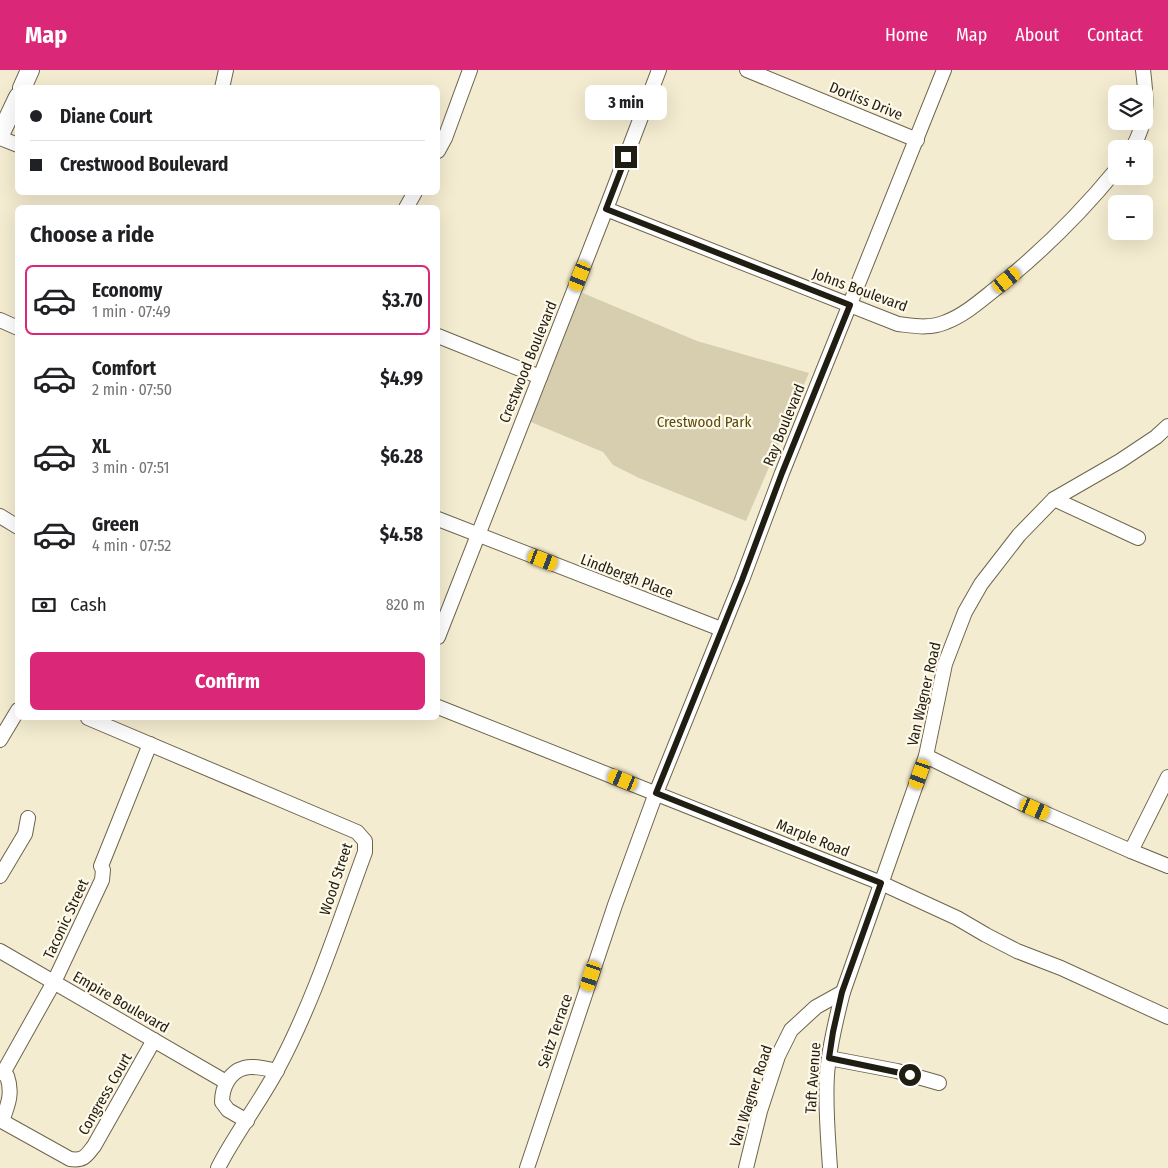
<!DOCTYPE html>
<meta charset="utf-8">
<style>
body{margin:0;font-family:"Fira Sans Condensed",sans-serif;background:#f2f2f2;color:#202124;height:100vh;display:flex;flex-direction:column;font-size:19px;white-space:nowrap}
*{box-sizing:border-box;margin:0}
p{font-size:16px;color:#757577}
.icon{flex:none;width:28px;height:28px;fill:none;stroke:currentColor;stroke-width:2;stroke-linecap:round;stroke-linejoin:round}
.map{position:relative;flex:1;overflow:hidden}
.details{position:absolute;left:15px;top:135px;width:425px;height:515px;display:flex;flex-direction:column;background:#fff;border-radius:8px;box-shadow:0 5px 20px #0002}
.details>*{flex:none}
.hud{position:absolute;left:15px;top:15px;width:425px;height:110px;border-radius:8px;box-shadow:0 5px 20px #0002;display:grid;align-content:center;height:110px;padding:0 15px;background:#fff}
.buttons{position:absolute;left:1108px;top:15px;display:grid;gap:10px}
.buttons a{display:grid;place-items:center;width:45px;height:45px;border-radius:8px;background:#fff;box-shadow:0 5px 20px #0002;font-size:25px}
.end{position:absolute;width:22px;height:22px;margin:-11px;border:6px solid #201d13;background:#fff;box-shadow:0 0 0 2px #fff}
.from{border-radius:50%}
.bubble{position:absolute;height:35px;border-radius:8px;background:#fff;box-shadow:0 5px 20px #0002;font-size:16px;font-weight:700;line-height:35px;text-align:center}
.car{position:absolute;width:15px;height:30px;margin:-15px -8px;border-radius:6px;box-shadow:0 0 4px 1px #0007;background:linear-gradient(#f5c518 24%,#345 0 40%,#f5c518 0 76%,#345 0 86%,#f5c518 0)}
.hud b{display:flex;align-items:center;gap:18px;height:48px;font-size:19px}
.hud b+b{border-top:1px solid #e0e0e0}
.hud i{width:12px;height:12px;background:#202124}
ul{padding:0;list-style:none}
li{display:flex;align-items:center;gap:15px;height:70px;margin:0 10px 8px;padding:0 5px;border:2px solid transparent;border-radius:8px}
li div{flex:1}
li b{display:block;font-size:19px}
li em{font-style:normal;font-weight:700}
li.on{border-color:#db2777}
li>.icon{width:45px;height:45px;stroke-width:1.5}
h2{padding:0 15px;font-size:22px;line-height:60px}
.pay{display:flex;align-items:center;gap:12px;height:55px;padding:0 15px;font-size:19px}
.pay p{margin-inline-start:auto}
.primary-button{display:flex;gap:10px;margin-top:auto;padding:10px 15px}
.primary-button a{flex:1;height:58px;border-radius:8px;background:#db2777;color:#fff;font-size:20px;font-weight:700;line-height:58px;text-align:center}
header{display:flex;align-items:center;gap:30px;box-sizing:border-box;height:70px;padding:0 25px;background:#db2777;color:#fff}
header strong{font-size:24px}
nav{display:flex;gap:28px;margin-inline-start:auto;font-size:18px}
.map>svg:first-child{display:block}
.green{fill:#d7ceaf}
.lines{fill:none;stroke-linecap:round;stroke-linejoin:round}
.minor-casing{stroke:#6c654d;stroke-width:16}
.major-casing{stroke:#6c654d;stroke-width:20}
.minor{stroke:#fff;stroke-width:14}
.major{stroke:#fff;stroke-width:18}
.route{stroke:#201d13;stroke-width:6}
.labels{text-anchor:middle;stroke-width:4.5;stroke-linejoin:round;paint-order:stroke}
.street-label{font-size:15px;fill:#201d13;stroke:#fef9e9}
.park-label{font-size:15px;fill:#5b4b0e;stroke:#fef9e9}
</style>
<header>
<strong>Map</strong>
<nav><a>Home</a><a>Map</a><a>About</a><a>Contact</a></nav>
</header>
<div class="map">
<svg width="1168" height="1098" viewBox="0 0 1168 1098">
<rect width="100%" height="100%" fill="#f4ecd0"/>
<polygon class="green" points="578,221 697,271 809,303 746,451 639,408 613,395 603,382 526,350"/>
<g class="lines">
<g class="minor-casing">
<g id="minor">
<polyline points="747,0 917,70"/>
<polyline points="222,18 226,0"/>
<polyline points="0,68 18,75"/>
<path d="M1132 79C1148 50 1147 31 1143 0"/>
<polyline points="438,81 445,68 470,0"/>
<polyline points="406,138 415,122"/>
<path d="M606 139 898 254C915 256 930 259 946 252 964 245 979 232 994 220 1038 185 1080 144 1116 100"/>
<polyline points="0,250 18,258"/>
<polyline points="438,266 540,307"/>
<polyline points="1054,429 1138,468"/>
<polyline points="0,446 18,457"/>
<polyline points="438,449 721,559"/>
<polyline points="438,567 606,139 659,0"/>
<polyline points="438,637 881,813 957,848 986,865 1017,881 1061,898 1168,947"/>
<path d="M88 648 357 762 365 771V782C338 855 314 931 277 1000 259 1034 235 1064 218 1098"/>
<polyline points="0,670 18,640"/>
<polyline points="926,686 1019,732 1131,781"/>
<polyline points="1168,707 1131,781 1168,796"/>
<polyline points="0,806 25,764 28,748"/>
<polyline points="0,881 226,1012"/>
<polyline points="829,988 897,1001 939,1013"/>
<path d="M0 1002 7 1006C13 1023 8 1035 2 1051"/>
<polyline points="3,1003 54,912 102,810 103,800 101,796 150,674"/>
<path d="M0 1050 70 1089C84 1091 86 1086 94 1076L154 970"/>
<path d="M247 1051 228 1040 222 1032C222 1018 229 1002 244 998 254 995 267 999 277 1001"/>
<polyline points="527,1098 615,835 656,723 742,510 782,403 944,0"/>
<polyline points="746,1098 760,1041 778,986 791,960 816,937 843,922"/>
<path d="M830 1098C828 1067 825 1036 827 1005 829 977 836 949 843 922L926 686 945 594 965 542 981 514 1019 465 1054 429 1120 391 1156 367 1168 356"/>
</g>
</g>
<g class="major-casing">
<g id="major">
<polyline points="22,18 30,0"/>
<polyline points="0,65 18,27"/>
</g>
</g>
<use href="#minor" class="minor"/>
<use href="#major" class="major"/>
</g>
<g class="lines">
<polyline class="route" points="626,87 606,139 850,235 782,403 742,510 656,723 881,813 842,922 833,962 829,988 910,1005"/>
</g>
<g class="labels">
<g class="street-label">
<text transform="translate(866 31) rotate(22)" y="5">Dorliss Drive</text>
<text transform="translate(860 220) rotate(20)" y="5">Johns Boulevard</text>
<text transform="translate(528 292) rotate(-68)" y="5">Crestwood Boulevard</text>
<text transform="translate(784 355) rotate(-68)" y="5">Ray Boulevard</text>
<text transform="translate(627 506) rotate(21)" y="5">Lindbergh Place</text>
<text transform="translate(924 624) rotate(-77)" y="5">Van Wagner Road</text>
<text transform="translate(813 768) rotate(22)" y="5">Marple Road</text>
<text transform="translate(336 809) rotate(-72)" y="5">Wood Street</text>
<text transform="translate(66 849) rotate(-65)" y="5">Taconic Street</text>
<text transform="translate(121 932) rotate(30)" y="5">Empire Boulevard</text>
<text transform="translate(555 961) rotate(-71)" y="5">Seitz Terrace</text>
<text transform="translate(813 1008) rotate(-86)" y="5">Taft Avenue</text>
<text transform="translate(105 1024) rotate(-60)" y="5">Congress Court</text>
<text transform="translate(751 1026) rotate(-72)" y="5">Van Wagner Road</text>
</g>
<g class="park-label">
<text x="704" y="357">Crestwood Park</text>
</g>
</g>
</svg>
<div class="buttons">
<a><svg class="icon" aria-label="layers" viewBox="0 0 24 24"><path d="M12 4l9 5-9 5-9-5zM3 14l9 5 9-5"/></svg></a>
<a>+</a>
<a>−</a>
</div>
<i class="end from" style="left:910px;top:1005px"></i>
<i class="end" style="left:626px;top:87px"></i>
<div class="bubble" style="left:585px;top:15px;width:82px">3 min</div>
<i class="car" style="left:580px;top:206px;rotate:202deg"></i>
<i class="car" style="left:1007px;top:210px;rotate:51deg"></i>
<i class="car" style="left:543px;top:490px;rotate:111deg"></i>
<i class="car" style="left:920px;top:704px;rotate:200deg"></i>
<i class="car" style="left:623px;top:710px;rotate:292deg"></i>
<i class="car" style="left:1035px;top:739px;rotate:113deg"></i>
<i class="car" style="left:591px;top:906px;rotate:198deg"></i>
<div class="hud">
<b><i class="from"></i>Diane Court</b>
<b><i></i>Crestwood Boulevard</b>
</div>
<section class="details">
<h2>Choose a ride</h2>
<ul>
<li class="on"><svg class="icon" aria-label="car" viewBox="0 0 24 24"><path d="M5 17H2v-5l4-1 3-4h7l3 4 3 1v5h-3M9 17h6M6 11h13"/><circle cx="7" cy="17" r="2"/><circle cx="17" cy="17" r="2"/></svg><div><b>Economy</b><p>1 min · 07:49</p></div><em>$3.70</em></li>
<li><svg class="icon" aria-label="car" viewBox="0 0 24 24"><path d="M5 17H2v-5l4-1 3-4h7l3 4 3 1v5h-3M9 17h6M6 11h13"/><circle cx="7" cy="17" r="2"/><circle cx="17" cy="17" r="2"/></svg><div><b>Comfort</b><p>2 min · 07:50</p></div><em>$4.99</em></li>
<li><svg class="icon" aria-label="car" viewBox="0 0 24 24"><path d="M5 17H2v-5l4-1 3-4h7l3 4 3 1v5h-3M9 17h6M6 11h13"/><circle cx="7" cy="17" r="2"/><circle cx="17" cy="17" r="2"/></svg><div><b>XL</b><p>3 min · 07:51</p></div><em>$6.28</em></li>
<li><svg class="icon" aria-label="car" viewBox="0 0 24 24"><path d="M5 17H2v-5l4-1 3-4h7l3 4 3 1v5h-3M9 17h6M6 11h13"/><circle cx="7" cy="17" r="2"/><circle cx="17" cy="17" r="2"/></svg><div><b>Green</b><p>4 min · 07:52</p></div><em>$4.58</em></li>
</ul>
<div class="pay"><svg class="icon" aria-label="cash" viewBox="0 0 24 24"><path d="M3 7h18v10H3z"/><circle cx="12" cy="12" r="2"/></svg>Cash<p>820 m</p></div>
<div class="primary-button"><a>Confirm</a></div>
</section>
</div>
